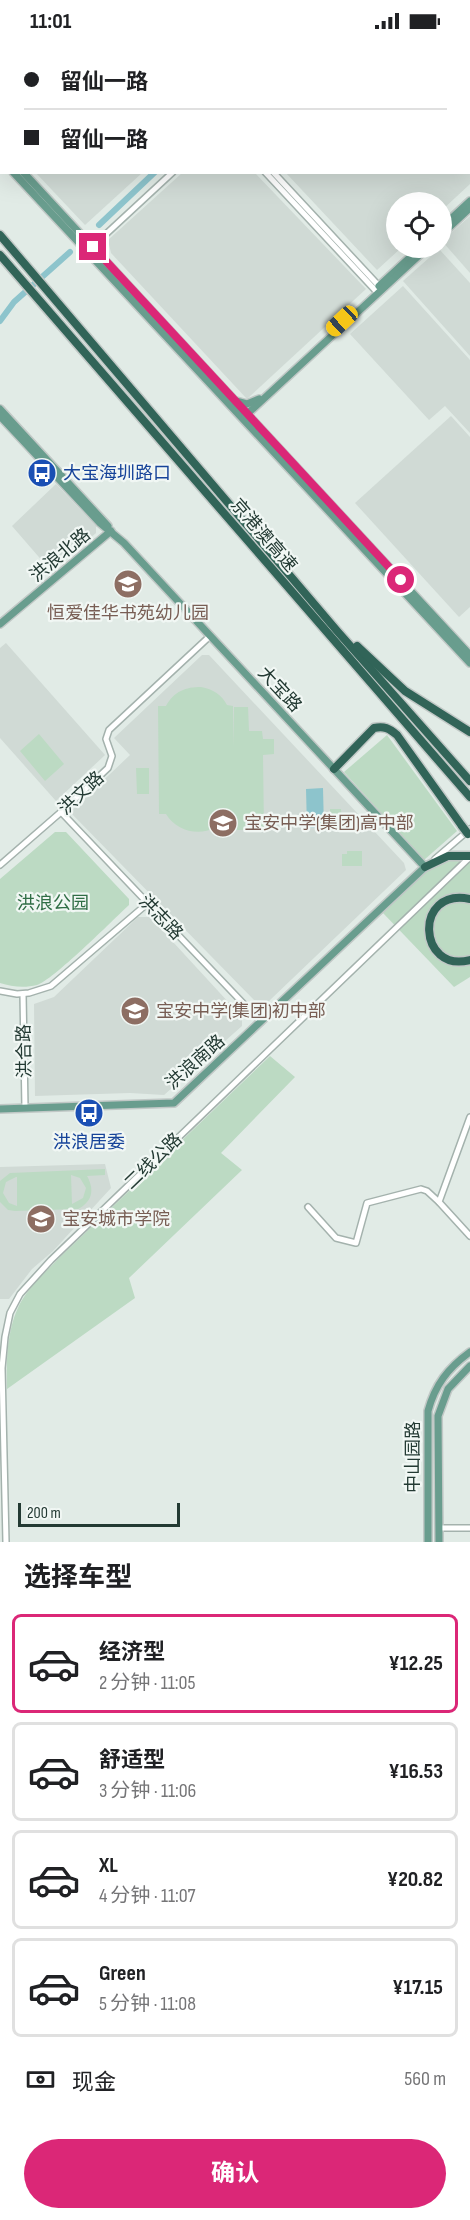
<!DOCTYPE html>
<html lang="zh">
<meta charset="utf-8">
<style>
body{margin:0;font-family:"Sofia Sans Condensed","Noto Sans SC",sans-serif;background:#f2f2f2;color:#202124;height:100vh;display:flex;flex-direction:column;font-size:22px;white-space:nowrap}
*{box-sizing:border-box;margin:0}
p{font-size:20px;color:#757577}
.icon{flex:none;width:33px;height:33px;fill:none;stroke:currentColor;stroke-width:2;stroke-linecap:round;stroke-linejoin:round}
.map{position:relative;height:1500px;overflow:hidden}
.sheet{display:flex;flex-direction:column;background:#fff;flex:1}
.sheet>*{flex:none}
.top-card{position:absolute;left:0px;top:0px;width:471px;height:132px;box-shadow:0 6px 24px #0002;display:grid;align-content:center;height:132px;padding:0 24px;background:#fff}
.fabs{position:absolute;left:386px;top:150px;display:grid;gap:12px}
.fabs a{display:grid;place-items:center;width:66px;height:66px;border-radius:50%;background:#fff;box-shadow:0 6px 24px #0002;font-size:30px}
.scale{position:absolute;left:18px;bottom:15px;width:162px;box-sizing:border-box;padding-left:6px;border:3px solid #233a33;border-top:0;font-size:16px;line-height:21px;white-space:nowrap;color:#233a33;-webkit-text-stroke:4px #f1f7f4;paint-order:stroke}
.end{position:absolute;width:27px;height:27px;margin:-14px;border:8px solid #db2777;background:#fff;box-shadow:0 0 0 3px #fff}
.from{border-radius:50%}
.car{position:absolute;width:18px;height:36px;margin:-18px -9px;border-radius:8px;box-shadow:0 0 4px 2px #0007;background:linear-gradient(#f5c518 24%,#345 0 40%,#f5c518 0 76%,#345 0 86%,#f5c518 0)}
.top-card b{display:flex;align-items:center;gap:21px;height:57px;font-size:22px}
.top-card b+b{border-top:2px solid #e0e0e0}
.top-card i{width:15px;height:15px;background:#202124}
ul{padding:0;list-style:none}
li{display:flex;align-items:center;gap:18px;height:99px;margin:0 12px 9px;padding:0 12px;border:3px solid #e0e0e0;border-radius:9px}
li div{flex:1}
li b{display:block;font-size:22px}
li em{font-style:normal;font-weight:700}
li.on{border-color:#db2777}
li>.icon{width:54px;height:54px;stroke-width:1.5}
h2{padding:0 24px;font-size:27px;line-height:72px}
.pay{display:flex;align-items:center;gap:15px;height:66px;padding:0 24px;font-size:22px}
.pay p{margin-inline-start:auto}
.cta{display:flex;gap:12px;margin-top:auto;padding:12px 24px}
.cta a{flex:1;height:69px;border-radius:36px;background:#db2777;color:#fff;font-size:24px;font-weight:700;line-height:69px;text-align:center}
.status{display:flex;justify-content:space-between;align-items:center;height:42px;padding:0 30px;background:#fff;direction:ltr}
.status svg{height:16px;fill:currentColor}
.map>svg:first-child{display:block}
.built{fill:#d0dad5}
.green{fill:#bcdac3;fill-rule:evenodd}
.water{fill:#8dc4cc}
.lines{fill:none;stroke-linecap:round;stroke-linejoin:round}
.canal{stroke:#8dc4cc;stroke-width:6}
.minor-casing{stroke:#a4b2ad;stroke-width:8}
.major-casing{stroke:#c1c8c6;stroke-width:10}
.highway-casing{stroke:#c1c8c6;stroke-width:11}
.minor{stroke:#fff;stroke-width:5}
.major{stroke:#699d8e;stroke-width:7}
.highway{stroke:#316458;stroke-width:8}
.highway-bridge-casing{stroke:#c1c8c6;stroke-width:11;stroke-linecap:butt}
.highway-bridge{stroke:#316458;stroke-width:8}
.route{stroke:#db2777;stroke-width:8}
.labels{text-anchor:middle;stroke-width:4.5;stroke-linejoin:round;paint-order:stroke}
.transit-label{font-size:18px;fill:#164399;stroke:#f1f7f4;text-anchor:start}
.street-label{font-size:18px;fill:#233a33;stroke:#f1f7f4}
.education-label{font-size:18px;fill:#785e54;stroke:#f1f7f4;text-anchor:start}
.park-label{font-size:18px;fill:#306e46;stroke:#f1f7f4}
</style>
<div class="status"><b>11:01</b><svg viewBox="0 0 49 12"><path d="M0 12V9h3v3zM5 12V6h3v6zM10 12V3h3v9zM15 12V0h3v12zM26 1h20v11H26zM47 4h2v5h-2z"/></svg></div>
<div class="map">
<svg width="470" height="1500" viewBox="0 0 470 1500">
<rect width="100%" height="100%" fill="#e1ebe6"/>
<g class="built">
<polygon points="163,0 286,0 165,2"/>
<polygon points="470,82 470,142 441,169 441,160 396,160 396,206 401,206 377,228 286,131 470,130"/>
<polygon points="36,131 142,131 85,183"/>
<polygon points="182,131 255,131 366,247 247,357 111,211 108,198"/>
<polygon points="470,174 470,231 442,199"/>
<polygon points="439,207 470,241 470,314 403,239"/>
<polygon points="403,244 470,318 470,391 445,364 429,378 350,292"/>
<polygon points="451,374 470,395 470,565 459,575 355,461"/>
<polygon points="56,442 96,484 96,491 51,529 12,484"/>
<polygon points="6,601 105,713 56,759 0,696 0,606"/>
<polygon points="202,613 209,613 404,821 406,828 269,959 254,958 70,770 130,713 114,696"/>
<polygon points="138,875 150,875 242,975 242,984 164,1053 130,1051 35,1054 34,962 54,955"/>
<polygon points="105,1122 111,1146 53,1209 32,1227 9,1257 0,1257 0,1125"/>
</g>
<g class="green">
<path d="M201 645C213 647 222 653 227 663L233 664 234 705V665H248L249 689H262L263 697H274V712L263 713 264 788H236L235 773H229C214 796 180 795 166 772H159L158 664H166C174 649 186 645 201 645Z"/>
<polygon points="39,692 64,722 45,739 20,709"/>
<polygon points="387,693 457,789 424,818 344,730"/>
<polygon points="136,726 149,726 149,752 137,752"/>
<polygon points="330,767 341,767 342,786 330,786"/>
<path d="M55 790H66L129 857V863C113 878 52 939 37 943 25 946 12 945 0 941V837Z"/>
<polygon points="347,809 362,809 362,824 342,824 342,812 347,812"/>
<polygon points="450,817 470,819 470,935 454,945 383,871 428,827"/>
<path d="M270 1014 295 1035 221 1111 242 1128 129 1236 135 1256 7 1347C6 1316 7 1278 26 1252 35 1239 48 1228 58 1217Z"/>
<path d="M105 1127V1133L87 1134C95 1148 92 1160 78 1167L15 1169 8 1168 0 1160V1139L10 1131ZM71 1133 80 1136 86 1146 83 1156 72 1162ZM16 1135H17V1164L9 1161 3 1151 6 1140Z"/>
</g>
<polygon class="water" points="323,746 324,786 307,786 306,747"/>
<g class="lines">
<g class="canal">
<polyline points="294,2 295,0"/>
<polyline points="99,183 155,130"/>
<polyline points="0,279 14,260 70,210"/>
</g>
<g class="minor-casing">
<g id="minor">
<polyline points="143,0 144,2"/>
<polyline points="150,0 151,2"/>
<polyline points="411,0 412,2"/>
<polyline points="420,0 421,2"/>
<polyline points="470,54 470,55"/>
<polyline points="470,62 470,63"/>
<polyline points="265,130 375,248 380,249"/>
<polyline points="273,130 379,244 380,247"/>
<polyline points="92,205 173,130"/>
<polyline points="61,770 261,980"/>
<polyline points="435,817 470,787"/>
<polyline points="0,823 61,770 108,726 112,714 106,697 109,688 210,594"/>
<polyline points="0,949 17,952 29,951 51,944 148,861"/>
<polyline points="23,952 25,1066"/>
<polyline points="470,1075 439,1160 470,1194"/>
<polyline points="308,1165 336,1196 356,1201 367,1161 421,1147 427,1149 439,1160"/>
<polyline points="439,1486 470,1486"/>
<polyline points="6,1500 2,1326 5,1295 10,1271 20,1252 51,1218 470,815"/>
</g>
</g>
<g class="major-casing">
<g id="major">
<polyline points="65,2 67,0"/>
<polyline points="84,2 85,0"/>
<polyline points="0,62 2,60"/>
<polyline points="0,79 2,78"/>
<polyline points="0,105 2,107"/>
<polyline points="0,117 2,118"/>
<polyline points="13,130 470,621"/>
<polyline points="23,130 470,613"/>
<polyline points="441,186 470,159"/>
<polyline points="441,193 470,166"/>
<polyline points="379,244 420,206"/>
<polyline points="236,359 247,362 259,357"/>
<polyline points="0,367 108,484"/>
<polyline points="0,374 100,481 124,501 425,825 174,1061 0,1067"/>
<polyline points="245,374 427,206"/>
<polyline points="0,582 111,489"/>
<path d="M428 1500V1369C435 1343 448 1326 470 1310"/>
<polyline points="439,1500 438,1374 448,1347 470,1324"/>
</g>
</g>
<g class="highway-casing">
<g id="highway">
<polyline points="0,193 338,590 470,739"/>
<polyline points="0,213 470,755"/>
<polyline points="357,604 405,649 470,690"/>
<path d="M334 727 374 686C384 684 389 686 397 693L462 784"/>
<polyline points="425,825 448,814 470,814"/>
<path d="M470 857C413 845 418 932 470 918"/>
</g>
</g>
<use href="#minor" class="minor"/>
<use href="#major" class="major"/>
<use href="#highway" class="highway"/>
<g class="highway-bridge-casing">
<polyline id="highway-bridge" points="462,784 468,792"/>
</g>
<use href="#highway-bridge" class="highway-bridge"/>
</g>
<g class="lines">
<polyline class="route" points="93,205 401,538"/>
</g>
<defs>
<g id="bus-disc" transform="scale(1.5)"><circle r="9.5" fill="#1a4fb4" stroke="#f1f7f4"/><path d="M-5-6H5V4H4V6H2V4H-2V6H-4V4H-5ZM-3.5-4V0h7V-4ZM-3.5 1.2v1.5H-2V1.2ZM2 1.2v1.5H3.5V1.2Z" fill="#fff"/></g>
<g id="school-disc" transform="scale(1.5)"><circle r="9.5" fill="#8d6e63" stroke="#f1f7f4"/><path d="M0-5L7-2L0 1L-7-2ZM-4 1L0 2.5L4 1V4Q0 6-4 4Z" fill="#fff"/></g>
</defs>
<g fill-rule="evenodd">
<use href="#bus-disc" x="42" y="431"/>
<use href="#school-disc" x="128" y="542"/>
<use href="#school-disc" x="223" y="781"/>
<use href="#school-disc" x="135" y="969"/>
<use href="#bus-disc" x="89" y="1071"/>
<use href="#school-disc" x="41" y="1177"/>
</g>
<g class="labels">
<g class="transit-label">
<text x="63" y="437">大宝海圳路口</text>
<text x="89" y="1106" text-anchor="middle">洪浪居委</text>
</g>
<g class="street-label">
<text transform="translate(264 493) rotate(49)" y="6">京港澳高速</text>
<text transform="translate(60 513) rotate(-40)" y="6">洪浪北路</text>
<text transform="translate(280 647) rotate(47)" y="6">大宝路</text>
<text transform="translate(81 751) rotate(-43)" y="6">洪文路</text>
<text transform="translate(161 875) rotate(46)" y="6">洪志路</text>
<text transform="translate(24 1009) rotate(-91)" y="6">洪合路</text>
<text transform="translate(195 1020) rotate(-42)" y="6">洪浪南路</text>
<text transform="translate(153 1119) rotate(-44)" y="6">二线公路</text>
<text transform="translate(413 1415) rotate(-90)" y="6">中山园路</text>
</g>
<g class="education-label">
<text x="128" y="577" text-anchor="middle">恒爱佳华书苑幼儿园</text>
<text x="244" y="787">宝安中学(集团)高中部</text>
<text x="156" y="975">宝安中学(集团)初中部</text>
<text x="62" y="1183">宝安城市学院</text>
</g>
<g class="park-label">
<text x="53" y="867">洪浪公园</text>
</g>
</g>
</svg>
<div class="fabs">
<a><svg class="icon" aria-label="locate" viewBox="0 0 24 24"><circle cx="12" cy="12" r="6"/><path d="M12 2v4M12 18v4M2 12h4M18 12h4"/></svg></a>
</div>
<div class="scale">200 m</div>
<i class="end from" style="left:401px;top:538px"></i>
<i class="end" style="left:93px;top:205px"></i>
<i class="car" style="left:342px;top:279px;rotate:227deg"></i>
<div class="top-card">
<b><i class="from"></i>留仙一路</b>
<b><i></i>留仙一路</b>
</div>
</div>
<section class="sheet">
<h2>选择车型</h2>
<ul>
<li class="on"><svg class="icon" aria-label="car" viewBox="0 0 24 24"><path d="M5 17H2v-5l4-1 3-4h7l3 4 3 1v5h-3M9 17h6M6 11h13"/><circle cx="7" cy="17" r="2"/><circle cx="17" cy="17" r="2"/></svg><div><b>经济型</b><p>2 分钟 · 11:05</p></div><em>¥12.25</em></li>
<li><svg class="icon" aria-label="car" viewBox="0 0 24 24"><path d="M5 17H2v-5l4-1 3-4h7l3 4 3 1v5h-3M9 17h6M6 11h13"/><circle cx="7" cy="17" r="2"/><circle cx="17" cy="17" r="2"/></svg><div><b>舒适型</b><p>3 分钟 · 11:06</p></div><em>¥16.53</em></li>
<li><svg class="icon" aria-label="car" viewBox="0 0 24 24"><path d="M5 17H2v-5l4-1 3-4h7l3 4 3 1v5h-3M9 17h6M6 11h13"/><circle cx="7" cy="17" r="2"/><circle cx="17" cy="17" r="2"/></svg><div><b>XL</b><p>4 分钟 · 11:07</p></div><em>¥20.82</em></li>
<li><svg class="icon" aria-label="car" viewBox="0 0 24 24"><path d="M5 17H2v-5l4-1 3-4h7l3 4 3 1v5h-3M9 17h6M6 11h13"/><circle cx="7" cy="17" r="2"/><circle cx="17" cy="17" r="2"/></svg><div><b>Green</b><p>5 分钟 · 11:08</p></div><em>¥17.15</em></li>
</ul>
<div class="pay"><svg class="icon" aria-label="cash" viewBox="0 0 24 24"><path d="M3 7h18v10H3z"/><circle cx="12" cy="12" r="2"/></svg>现金<p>560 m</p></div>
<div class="cta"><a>确认</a></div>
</section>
